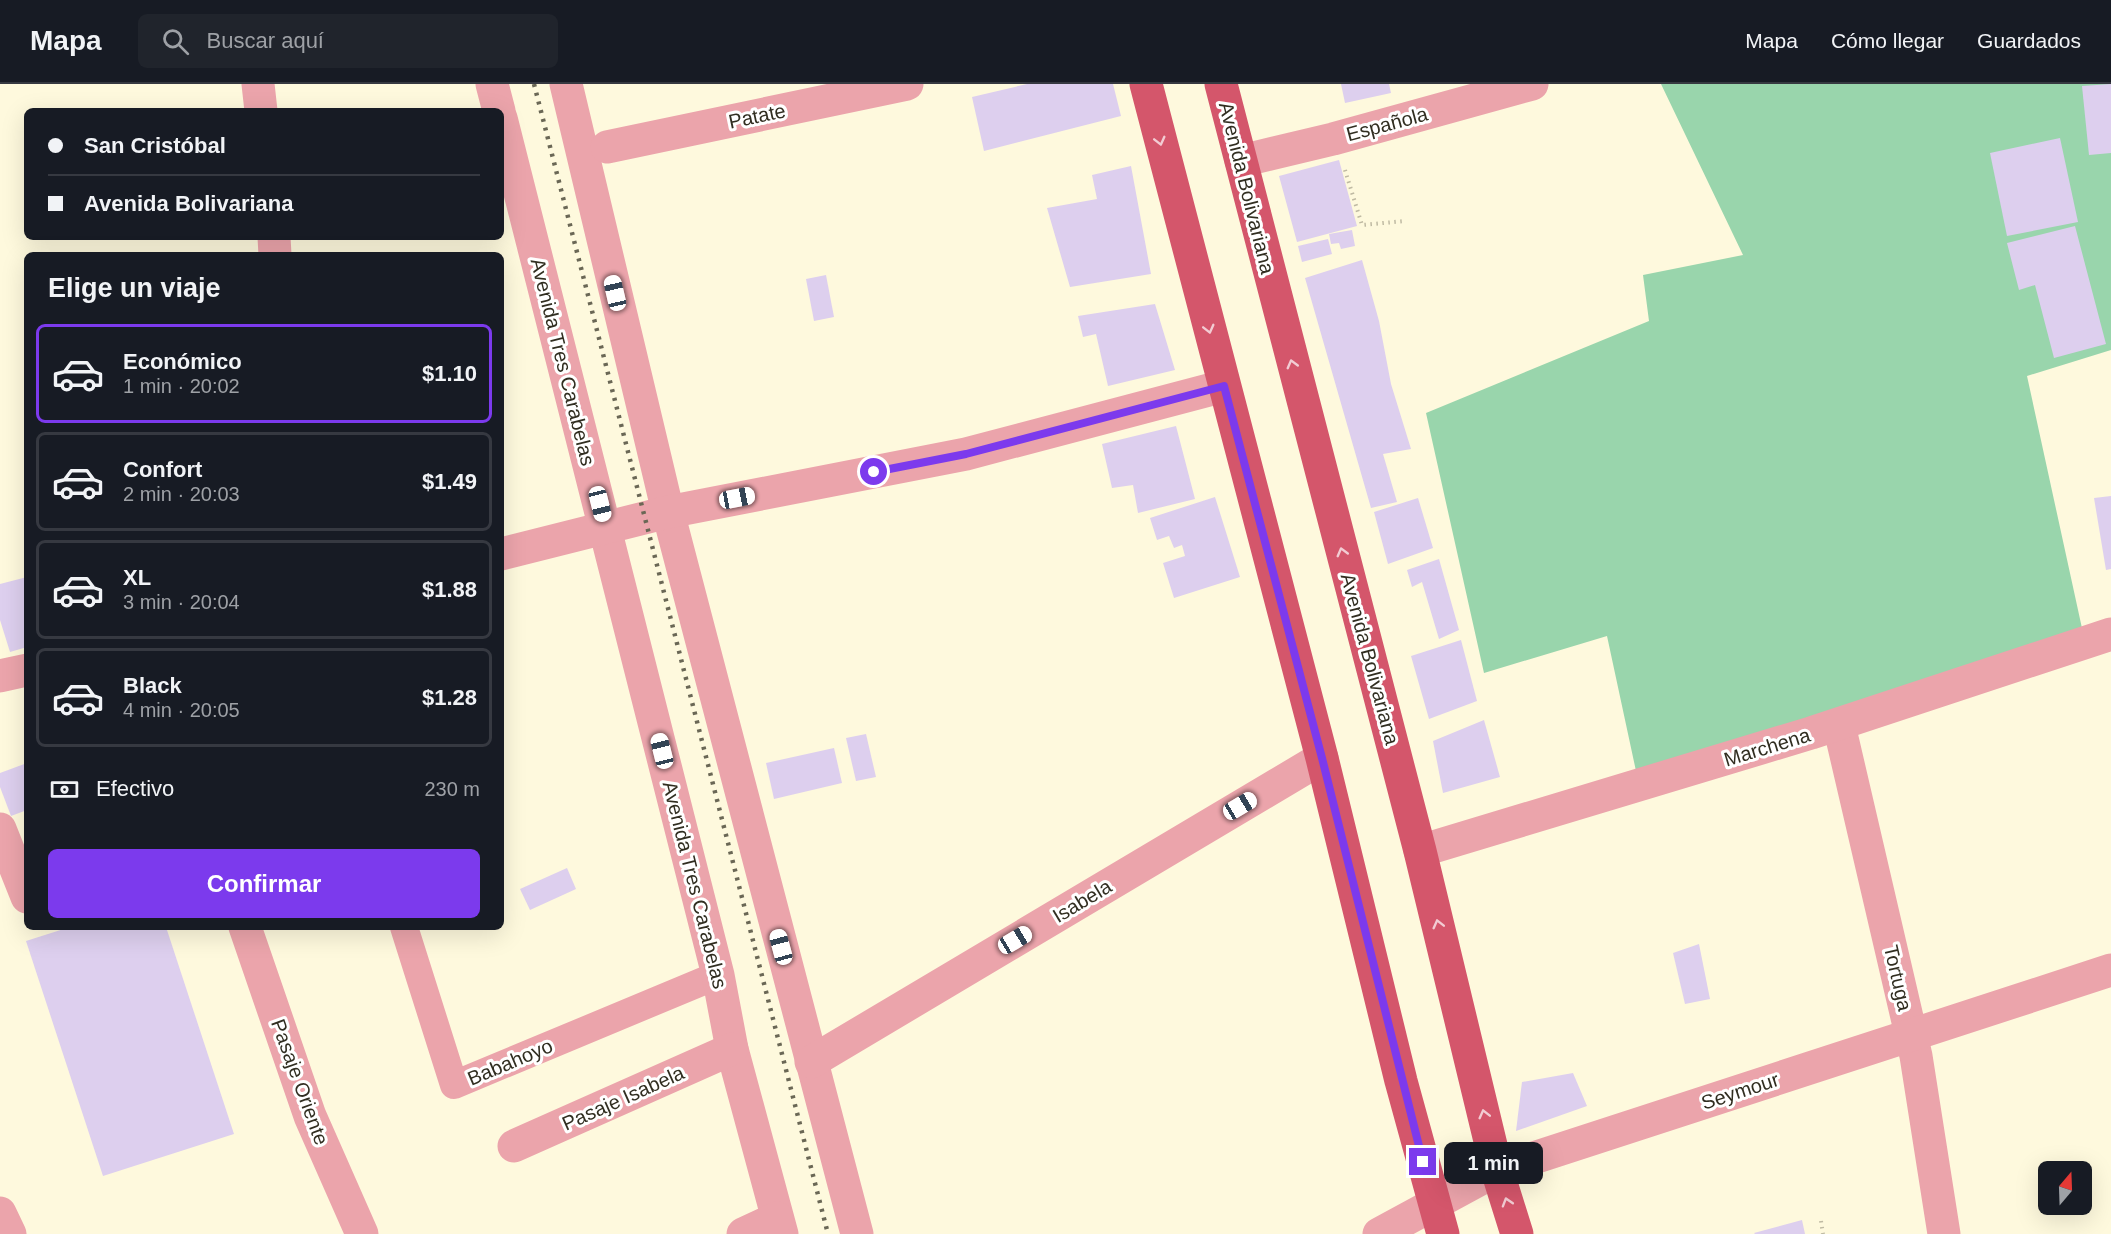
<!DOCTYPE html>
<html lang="es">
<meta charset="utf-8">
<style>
body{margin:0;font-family:Helvetica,sans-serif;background:#20242c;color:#f1f3f6;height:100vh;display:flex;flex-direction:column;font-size:22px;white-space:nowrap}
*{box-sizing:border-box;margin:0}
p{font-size:20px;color:#9ea1a6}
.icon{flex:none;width:33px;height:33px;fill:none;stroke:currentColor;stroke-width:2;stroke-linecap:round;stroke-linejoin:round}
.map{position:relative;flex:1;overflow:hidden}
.drawer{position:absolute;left:24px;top:168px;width:480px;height:678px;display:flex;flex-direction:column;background:#171b24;border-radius:9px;box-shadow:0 6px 24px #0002}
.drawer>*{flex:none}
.top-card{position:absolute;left:24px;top:24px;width:480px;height:132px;border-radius:9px;box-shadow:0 6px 24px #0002;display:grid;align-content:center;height:132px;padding:0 24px;background:#171b24}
.needle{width:39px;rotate:19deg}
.fabs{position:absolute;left:2038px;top:1077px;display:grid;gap:12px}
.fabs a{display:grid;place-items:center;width:54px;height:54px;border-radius:9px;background:#171b24;box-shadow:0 6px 24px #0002;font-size:30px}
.end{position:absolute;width:27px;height:27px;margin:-14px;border:8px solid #7c3aed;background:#fff;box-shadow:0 0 0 3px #fff}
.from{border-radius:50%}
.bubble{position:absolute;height:42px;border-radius:9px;background:#171b24;box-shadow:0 6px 24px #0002;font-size:20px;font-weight:600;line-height:42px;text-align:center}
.car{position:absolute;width:18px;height:36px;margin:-18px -9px;border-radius:8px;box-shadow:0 0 4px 2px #0007;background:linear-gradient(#fff 24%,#345 0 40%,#fff 0 76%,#345 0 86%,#fff 0)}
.top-card b{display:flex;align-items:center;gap:21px;height:57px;font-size:22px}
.top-card b+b{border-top:2px solid #363941}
.top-card i{width:15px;height:15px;background:#f1f3f6}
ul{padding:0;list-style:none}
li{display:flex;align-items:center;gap:18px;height:99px;margin:0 12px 9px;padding:0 12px;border:3px solid #363941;border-radius:9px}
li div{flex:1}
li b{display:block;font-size:22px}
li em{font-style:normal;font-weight:600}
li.selected{border-color:#7c3aed}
li>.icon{width:54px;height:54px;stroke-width:1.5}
h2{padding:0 24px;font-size:27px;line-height:72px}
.pay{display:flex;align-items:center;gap:15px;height:66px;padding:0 24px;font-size:22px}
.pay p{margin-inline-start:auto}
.button{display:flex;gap:12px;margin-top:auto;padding:12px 24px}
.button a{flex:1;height:69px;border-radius:9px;background:#7c3aed;color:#fff;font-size:24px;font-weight:600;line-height:69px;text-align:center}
header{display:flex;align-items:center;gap:36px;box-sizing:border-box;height:84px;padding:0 30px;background:#171b24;border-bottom:2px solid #363941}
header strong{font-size:28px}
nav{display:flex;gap:33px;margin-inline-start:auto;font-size:21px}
.search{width:420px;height:54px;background:#20242c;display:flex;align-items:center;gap:15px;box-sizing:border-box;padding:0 21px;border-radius:9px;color:#9ea1a6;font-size:22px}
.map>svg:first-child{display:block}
.green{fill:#99d5ac}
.building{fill:#ddcfee}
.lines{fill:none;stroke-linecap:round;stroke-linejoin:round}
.path{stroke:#bfbaa3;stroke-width:4;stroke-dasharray:1.5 4.5;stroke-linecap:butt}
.pedestrian{stroke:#eba4ab;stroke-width:28}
.minor{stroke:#eba4ab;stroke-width:33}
.primary{stroke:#d4566b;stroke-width:33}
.rail{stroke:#6a6755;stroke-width:4.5;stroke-dasharray:3 6;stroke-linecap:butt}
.oneway{stroke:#f2ccd3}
.route{stroke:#7c3aed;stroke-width:8}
.labels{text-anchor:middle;stroke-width:6;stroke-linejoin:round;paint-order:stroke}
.street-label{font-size:20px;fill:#312e21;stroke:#fff}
</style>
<header>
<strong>Mapa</strong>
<div class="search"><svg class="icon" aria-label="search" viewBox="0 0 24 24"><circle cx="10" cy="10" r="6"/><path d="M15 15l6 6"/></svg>Buscar aquí</div>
<nav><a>Mapa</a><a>Cómo llegar</a><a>Guardados</a></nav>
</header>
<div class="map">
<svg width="2111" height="1150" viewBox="0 0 2111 1150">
<rect width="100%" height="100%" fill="#fef9dd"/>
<polygon class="green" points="1661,0 2111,0 2111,266 2027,292 2085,558 1639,701 1607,552 1484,589 1426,329 1649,237 1643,191 1743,171"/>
<g class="building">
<polygon points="1027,0 1113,0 1121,32 984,67 972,13"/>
<polygon points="1341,0 1389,0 1391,9 1345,19"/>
<polygon points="2111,0 2111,69 2089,71 2082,2"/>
<polygon points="2060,54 2078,138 2007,152 1990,69"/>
<polygon points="1339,76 1357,142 1297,158 1279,92"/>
<polygon points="1131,82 1151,190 1070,203 1047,124 1097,115 1092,91"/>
<polygon points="2075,142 2106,260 2054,274 2035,201 2019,206 2007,159"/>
<polygon points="1352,146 1355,162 1341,165 1339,159 1331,160 1329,150"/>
<polygon points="1328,155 1332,170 1302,178 1298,162"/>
<polygon points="1362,176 1379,237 1391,300 1411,365 1383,370 1397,418 1371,424 1305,194"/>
<polygon points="826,191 834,233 814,237 806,195"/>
<polygon points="1155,220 1175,286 1108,302 1096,250 1083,253 1078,232"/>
<polygon points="1176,342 1195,415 1138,429 1133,401 1112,404 1102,360"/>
<polygon points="2111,412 2111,485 2106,486 2094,414"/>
<polygon points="1215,413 1240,493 1174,514 1163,479 1185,472 1182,461 1174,464 1169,452 1157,456 1150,434"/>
<polygon points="1418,414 1433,464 1388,480 1374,428"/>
<polygon points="1439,475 1459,546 1439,555 1422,498 1412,503 1407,486"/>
<polygon points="27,493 27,563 10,568 0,536 0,500"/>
<polygon points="1461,556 1477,617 1429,635 1411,572"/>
<polygon points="1484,636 1500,693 1443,709 1433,657"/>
<polygon points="866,650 876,693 856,697 846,654"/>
<polygon points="834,664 842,699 774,715 766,679"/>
<polygon points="27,679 27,726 11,732 0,703 0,689"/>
<polygon points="567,784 576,805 530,826 520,805"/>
<polygon points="70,843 166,843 234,1050 103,1092 26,857"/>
<polygon points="1699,860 1710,915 1685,920 1673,869"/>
<polygon points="1573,989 1587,1022 1516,1047 1522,998"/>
<polygon points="1802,1136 1805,1150 1755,1150 1754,1149"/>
</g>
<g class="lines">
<g class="path">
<polyline points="1345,86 1362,141 1405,137"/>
<polyline points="1821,1137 1823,1150"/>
</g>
<polyline class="pedestrian" points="404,843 454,1001 718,891"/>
<g class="minor">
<polyline points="258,0 261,27"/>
<polyline points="492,0 499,27"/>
<polyline points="566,0 668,428 857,1150"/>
<polyline points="501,34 718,891 732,965 782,1150"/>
<polyline points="607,63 907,0"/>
<polyline points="1241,77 1333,55 1532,0"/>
<polyline points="274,153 275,171"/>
<polyline points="501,470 668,428 966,370 1224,302"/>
<polyline points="0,592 27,586"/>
<polyline points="1839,641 1916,972 1944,1150"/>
<polyline points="0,745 27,813"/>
<polyline points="1420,767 1811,649 2111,550"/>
<polyline points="245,843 310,1032 362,1150"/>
<polyline points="811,978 1322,674"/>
<polyline points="514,1062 732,965"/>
<polyline points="0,1129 10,1150"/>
<polyline points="743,1150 777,1134"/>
<polyline points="1379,1150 1497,1086 2111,886"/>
</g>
<g class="primary">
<polyline points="1146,0 1322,674 1401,997 1443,1150"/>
<polyline points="1221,0 1420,767 1497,1086 1517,1150"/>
</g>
<polyline class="rail" points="534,0 828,1150"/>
</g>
<defs><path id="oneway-chevron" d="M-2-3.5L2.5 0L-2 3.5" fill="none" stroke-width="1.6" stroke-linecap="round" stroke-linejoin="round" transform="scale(1.5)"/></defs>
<g class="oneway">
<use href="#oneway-chevron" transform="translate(1160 57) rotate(76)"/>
<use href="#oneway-chevron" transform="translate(1209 245) rotate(76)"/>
<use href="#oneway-chevron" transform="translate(1292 280) rotate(-105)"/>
<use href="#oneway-chevron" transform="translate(1342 468) rotate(-105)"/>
<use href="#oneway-chevron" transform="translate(1438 840) rotate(-104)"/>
<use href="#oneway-chevron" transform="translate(1484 1030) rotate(-104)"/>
<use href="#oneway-chevron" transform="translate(1507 1118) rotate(-107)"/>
</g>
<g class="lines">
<polyline class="route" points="874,388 966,370 1224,302 1322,674 1423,1078"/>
</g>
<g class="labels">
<g class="street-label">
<text transform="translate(757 32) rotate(-12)" y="7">Patate</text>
<text transform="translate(1387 40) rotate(-15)" y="7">Española</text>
<text transform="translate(1247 104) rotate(76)" y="7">Avenida Bolivariana</text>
<text transform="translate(563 278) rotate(76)" y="7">Avenida Tres Carabelas</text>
<text transform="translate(1370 575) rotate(75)" y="7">Avenida Bolivariana</text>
<text transform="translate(1767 663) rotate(-17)" y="7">Marchena</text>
<text transform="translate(695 801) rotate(76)" y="7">Avenida Tres Carabelas</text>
<text transform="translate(1082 817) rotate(-31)" y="7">Isabela</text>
<text transform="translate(1898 894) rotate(77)" y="7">Tortuga</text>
<text transform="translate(510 978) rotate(-23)" y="7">Babahoyo</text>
<text transform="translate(300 998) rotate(70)" y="7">Pasaje Oriente</text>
<text transform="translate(1740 1007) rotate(-18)" y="7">Seymour</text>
<text transform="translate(623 1014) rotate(-24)" y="7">Pasaje Isabela</text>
</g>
</g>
</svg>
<div class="fabs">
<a><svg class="needle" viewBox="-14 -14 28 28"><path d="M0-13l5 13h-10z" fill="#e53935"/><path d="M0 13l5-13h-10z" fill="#9ea1a6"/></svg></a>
</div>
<i class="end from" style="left:874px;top:388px"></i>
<i class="end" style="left:1423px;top:1078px"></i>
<div class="bubble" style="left:1444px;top:1058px;width:99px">1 min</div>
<i class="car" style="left:615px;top:209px;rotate:347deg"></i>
<i class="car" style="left:737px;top:414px;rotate:79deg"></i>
<i class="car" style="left:600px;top:420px;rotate:166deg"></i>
<i class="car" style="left:662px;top:667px;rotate:346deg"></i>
<i class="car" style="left:1240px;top:722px;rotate:59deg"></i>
<i class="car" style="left:1015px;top:856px;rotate:59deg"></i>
<i class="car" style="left:781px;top:863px;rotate:345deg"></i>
<div class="top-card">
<b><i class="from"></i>San Cristóbal</b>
<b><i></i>Avenida Bolivariana</b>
</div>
<section class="drawer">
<h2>Elige un viaje</h2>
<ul>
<li class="selected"><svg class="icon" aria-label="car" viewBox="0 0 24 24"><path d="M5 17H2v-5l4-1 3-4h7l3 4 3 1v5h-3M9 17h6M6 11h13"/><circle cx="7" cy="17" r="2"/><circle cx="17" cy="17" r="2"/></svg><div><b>Económico</b><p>1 min · 20:02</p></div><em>$1.10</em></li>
<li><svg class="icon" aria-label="car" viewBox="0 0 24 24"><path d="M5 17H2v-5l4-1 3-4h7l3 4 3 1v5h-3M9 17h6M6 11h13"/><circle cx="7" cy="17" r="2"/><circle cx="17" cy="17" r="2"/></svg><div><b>Confort</b><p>2 min · 20:03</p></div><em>$1.49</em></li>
<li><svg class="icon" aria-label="car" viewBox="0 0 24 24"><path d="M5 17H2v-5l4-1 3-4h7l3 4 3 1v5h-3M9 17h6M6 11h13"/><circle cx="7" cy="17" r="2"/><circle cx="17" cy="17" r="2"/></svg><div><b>XL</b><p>3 min · 20:04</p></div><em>$1.88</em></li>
<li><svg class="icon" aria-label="car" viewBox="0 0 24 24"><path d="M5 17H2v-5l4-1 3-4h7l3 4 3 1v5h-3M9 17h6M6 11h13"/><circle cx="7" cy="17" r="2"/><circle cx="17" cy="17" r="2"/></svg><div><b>Black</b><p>4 min · 20:05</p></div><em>$1.28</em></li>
</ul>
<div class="pay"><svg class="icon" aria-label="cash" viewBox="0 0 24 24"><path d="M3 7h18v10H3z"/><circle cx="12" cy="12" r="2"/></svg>Efectivo<p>230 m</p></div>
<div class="button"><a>Confirmar</a></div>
</section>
</div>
